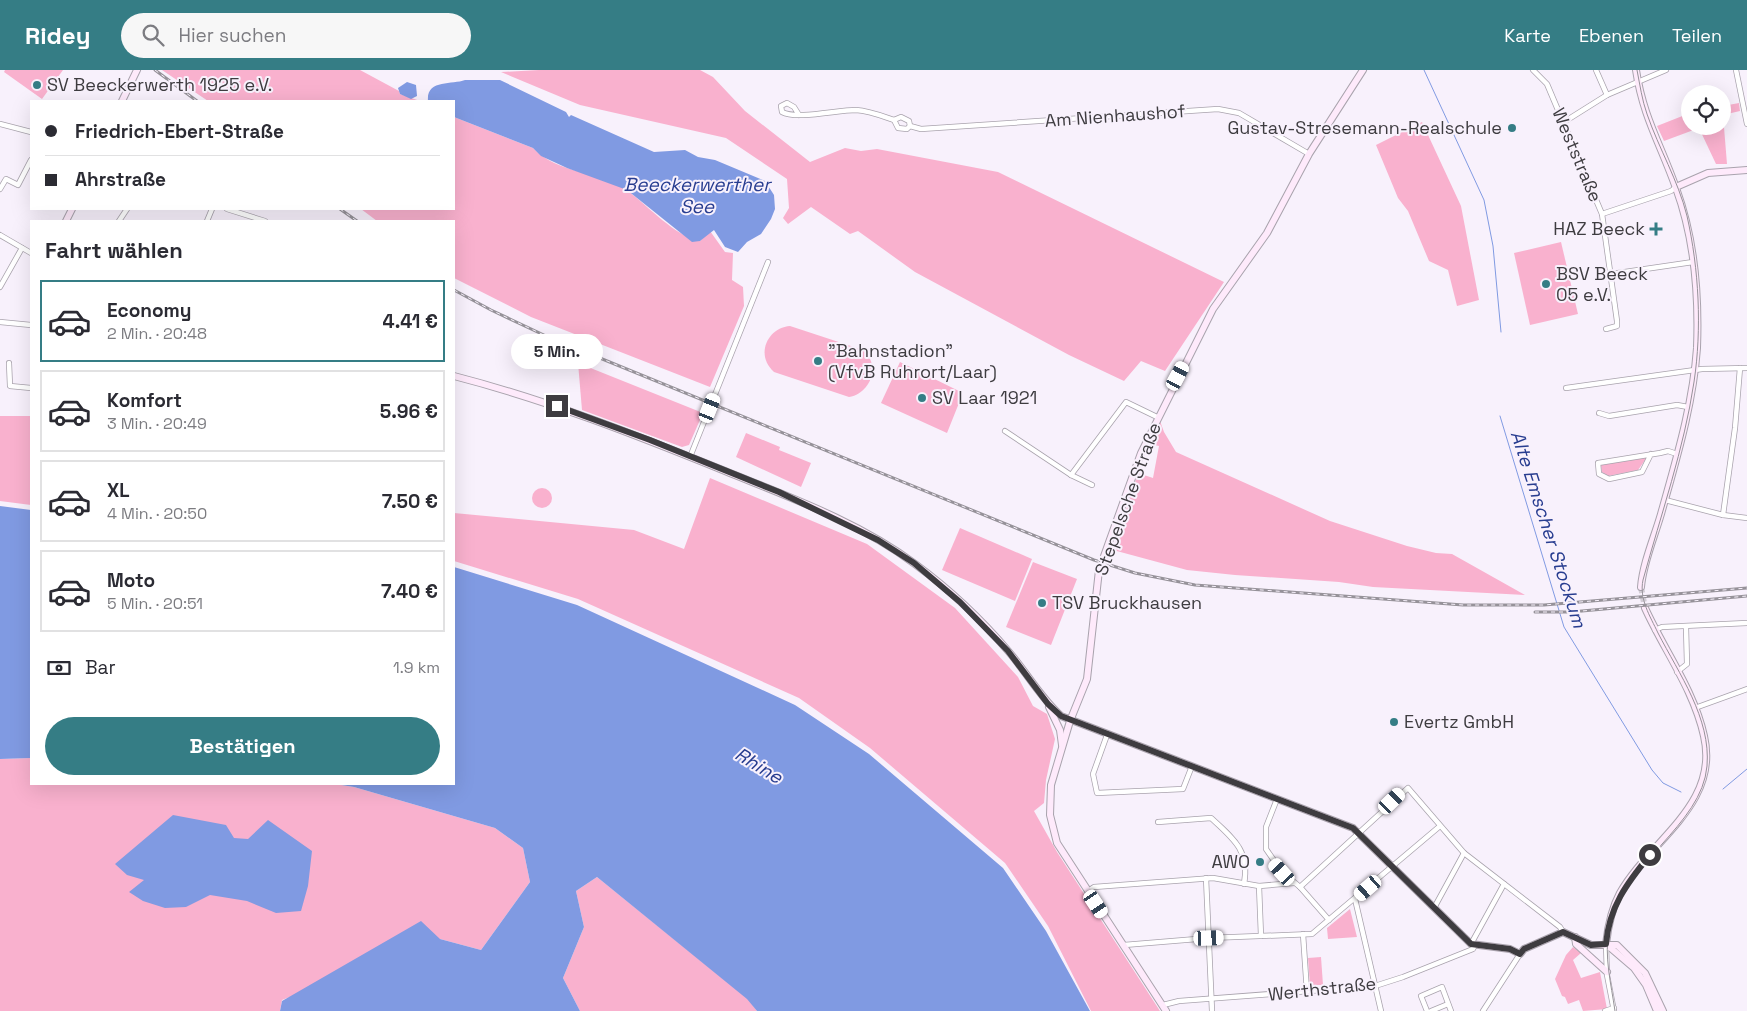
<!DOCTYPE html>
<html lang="de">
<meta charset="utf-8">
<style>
body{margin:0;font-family:"Space Grotesk",sans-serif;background:#f7f7f7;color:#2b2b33;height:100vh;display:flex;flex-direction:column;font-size:19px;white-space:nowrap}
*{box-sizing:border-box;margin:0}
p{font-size:16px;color:#7c7c81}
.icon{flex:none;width:28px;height:28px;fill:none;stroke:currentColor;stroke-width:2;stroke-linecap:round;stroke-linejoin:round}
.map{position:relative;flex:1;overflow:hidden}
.drawer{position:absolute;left:30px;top:150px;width:425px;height:565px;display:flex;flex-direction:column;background:#fff;border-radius:0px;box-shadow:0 5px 20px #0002}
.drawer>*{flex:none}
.banner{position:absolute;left:30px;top:30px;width:425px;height:110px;border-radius:0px;box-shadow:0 5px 20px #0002;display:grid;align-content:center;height:110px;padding:0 15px;background:#fff}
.fabs{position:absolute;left:1681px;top:15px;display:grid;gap:10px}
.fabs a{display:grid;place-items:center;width:50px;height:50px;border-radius:50%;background:#fff;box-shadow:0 5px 20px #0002;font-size:25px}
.end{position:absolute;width:22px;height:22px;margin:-11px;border:6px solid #3e3c40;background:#fff;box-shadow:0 0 0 2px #fff}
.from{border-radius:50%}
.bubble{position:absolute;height:35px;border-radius:18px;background:#fff;box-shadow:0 5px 20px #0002;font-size:16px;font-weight:700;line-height:35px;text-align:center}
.car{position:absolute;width:15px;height:30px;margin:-15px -8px;border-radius:6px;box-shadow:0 0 4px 1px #0007;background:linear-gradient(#fff 24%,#345 0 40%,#fff 0 76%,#345 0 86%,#fff 0)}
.banner b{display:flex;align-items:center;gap:18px;height:48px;font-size:19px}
.banner b+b{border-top:1px solid #e1e1e2}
.banner i{width:12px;height:12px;background:#2b2b33}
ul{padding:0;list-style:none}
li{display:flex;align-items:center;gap:15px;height:82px;margin:0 10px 8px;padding:0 5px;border:2px solid #e1e1e2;border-radius:0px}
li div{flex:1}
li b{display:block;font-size:19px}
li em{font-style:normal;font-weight:700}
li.current{border-color:#357d85}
li>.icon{width:45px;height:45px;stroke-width:1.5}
h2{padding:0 15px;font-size:22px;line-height:60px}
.pay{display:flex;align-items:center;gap:12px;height:55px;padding:0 15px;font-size:19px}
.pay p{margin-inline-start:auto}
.cta{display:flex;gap:10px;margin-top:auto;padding:10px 15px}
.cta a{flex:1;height:58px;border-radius:30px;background:#357d85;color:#fff;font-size:20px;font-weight:700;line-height:58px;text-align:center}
header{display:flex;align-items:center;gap:30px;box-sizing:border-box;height:70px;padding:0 25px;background:#357d85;color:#fff}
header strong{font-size:24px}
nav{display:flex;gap:28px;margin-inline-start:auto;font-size:18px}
.search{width:350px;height:45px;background:#f7f7f7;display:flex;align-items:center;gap:12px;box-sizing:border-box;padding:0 18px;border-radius:28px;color:#7c7c81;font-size:19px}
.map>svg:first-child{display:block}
.green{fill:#f9b1ce}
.water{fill:#809ae2}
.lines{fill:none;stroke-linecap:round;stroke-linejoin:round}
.stream{stroke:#809ae2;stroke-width:1}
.secondary-tunnel{stroke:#d3cdd6;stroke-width:6;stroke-dasharray:6 3;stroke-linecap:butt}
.street-casing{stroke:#a9a3ad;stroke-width:6}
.secondary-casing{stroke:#a9a3ad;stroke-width:8}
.street{stroke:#fff;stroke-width:4.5}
.secondary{stroke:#feeafb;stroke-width:6}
.tram{stroke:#969299;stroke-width:1}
.rail-casing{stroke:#969299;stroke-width:3}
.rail{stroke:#f8f1fc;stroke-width:1;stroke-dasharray:4;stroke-linecap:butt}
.route{stroke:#3e3c40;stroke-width:6}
.poi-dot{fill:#357d85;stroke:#f8f1fc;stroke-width:2}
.labels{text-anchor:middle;stroke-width:4;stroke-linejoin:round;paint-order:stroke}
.poi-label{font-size:18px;fill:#3e3c40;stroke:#f8f1fc;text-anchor:start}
.street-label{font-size:18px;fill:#3e3c40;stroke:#f8f1fc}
.water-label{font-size:19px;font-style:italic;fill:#283d90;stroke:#f8f1fc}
</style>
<header>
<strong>Ridey</strong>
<div class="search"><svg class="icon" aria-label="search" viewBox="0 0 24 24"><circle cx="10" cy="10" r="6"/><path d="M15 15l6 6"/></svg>Hier suchen</div>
<nav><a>Karte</a><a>Ebenen</a><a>Teilen</a></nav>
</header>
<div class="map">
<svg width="1747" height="941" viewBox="0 0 1747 941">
<rect width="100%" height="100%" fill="#f8f1fc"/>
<g class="green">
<polygon points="5,0 63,0 42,29 4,2"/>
<polygon points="162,0 360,0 399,21 400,24 420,31 208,31"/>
<polygon points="539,0 700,0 713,7 745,41 810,92 845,78 861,81 877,79 998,102 1224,212 1165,301 1141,291 1124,311 1069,285 915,202 858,161 850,164 811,137 788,154 783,148 789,138 787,109 726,68 580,35 501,2"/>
<polygon points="1739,33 1740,41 1723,45 1727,94 1716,94 1699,58 1664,71 1657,56 1690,43 1690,56 1722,56 1723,36"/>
<path d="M454 47 533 78C558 104 599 101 628 121 648 136 676 167 700 171L710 161 725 182 733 183 732 210 743 217 744 236 710 317 531 247 454 208V151H377L361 139H454Z"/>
<polygon points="1422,52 1461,136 1479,230 1457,236 1448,200 1429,191 1408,141 1398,128 1376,75"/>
<polygon points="1561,172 1578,244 1530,255 1514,183"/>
<path d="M790 256 863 280C881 295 871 323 849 327L774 302C755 285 767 258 790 256Z"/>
<polygon points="900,292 963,323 947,363 881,333"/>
<polygon points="578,293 703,343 689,375 682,377 582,340"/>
<polygon points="0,346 31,346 31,435 0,431"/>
<polygon points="1160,351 1164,362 1176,382 1330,451 1407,476 1436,483 1452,484 1525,525 1373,517 1339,512 1235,505 1187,500 1113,480 1138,403 1153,408 1159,376 1150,374"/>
<polygon points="746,363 780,377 779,380 811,393 801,417 736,387"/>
<polygon points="1648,386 1638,400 1608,406 1602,402 1601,395"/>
<polygon points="710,408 867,474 955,538 1018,607 1033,636 1047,644 1055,669 1046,710 1044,733 1034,741 1057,782 1160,941 1091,941 1048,856 1005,793 870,678 799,628 578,529 454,491 454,443 634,460 684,479"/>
<circle cx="542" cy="428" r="10"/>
<polygon points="960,458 1032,489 1015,531 942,500"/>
<polygon points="1033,492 1077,509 1051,575 1006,557"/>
<polygon points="31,688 31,714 335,714 354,717 495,758 523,778 530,812 481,880 440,869 282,930 280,941 0,941 0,689"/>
<polygon points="597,807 748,929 757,941 580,941 563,908 584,857 576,821"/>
<polygon points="1350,839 1357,867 1328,869 1327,858"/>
<polygon points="1573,877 1581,883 1573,890 1581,908 1600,902 1607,939 1583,941 1579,930 1568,934 1565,927 1562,926 1555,909 1566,885"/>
<polygon points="1321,887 1323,915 1310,915 1308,888"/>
</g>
<g class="water">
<path d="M465 10H500L566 42 569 47 571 45 654 82 685 80 698 87 715 90 765 111 774 125 775 139 771 149 761 164 747 172 738 182 725 177 714 160 700 171 692 172 627 120 567 98 541 86 533 78 454 47V31H428C426 9 452 15 465 10Z"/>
<polygon points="407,12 416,15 417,26 411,29 400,24 398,18"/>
<polygon points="0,436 31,440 31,688 0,689"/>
<polygon points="454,497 577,535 795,635 869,684 1003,798 1046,861 1090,941 757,941 747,929 597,807 576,821 584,857 563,908 580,941 280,941 282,931 421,851 440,869 481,880 530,812 523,778 495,758 354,717 335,714 454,714"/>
<polygon points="173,745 226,755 234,768 248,769 268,750 312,781 308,816 301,841 276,843 247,831 210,825 186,837 165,838 143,831 129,822 144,810 127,805 115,794"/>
</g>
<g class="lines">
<g class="stream">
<polyline points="1424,0 1484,130 1493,176 1501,262"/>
<polyline points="1500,346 1564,557 1652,700 1663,713 1681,722"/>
<polyline points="1723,719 1747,699"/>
</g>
<polyline class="secondary-tunnel" points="1641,517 1645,538"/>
<g class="street-casing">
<g id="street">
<polyline points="1533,0 1547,14 1602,144 1617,251 1617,256 1606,259"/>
<polyline points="1596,0 1607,25"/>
<polyline points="1736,0 1747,54"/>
<path d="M799 45 794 37 787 33 781 36 782 42C797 50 837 40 856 40 870 41 882 46 894 50L901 47 909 51 910 56 921 59 1218 39 1239 43 1309 84"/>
<polyline points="894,50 898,58 907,59 910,56"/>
<polyline points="1564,52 1607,25 1666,0"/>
<polyline points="0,54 31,62"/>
<polyline points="0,119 6,109 18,115 31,90"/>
<polyline points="227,139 265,151"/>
<polyline points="1602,144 1671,121 1676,117"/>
<polyline points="119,151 127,139"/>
<polyline points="207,151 212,139"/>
<polyline points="0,165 31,183"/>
<polyline points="1611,204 1693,192"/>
<polyline points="0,217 22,178"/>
<polyline points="0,252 31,255"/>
<polyline points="9,293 10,316 31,318"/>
<polyline points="1566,318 1702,299 1747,298"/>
<polyline points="1599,343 1609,346 1677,335 1688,337"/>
<polyline points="1005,361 1071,405 1092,415"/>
<polyline points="1651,384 1642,402 1609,409 1599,404 1598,393 1660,383 1668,381 1677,384"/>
<polyline points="690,387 768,192"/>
<polyline points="1071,405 1126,332 1157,347"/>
<polyline points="1665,430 1723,445 1747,448"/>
<polyline points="1723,445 1735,358 1740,298"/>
<polyline points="1655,560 1662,557 1747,553"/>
<polyline points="1677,602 1687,594 1686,557"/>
<polyline points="1695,638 1747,619"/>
<polyline points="1107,665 1093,704 1097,723 1183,719 1192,696"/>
<polyline points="1277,729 1266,757 1266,779 1282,802 1300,817 1329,850"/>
<path d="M1158 752 1211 748C1234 769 1250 781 1244 814"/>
<polyline points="1206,808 1212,941"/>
<polyline points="1259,816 1261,866"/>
<polyline points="1300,817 1408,718 1464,783 1560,857 1563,862"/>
<polyline points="1088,821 1094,817 1213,808 1259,816 1294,813"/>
<polyline points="1355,829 1381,941"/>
<polyline points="1434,838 1464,783"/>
<polyline points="1303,864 1307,922"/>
<polyline points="1471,874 1504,814"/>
<polyline points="1606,874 1607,905 1614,941"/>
<polyline points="1124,875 1209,868 1312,864 1440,756"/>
<polyline points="1163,935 1179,931 1375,916 1403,907 1473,879 1475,875"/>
<polyline points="1427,941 1421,926 1442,917 1451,941"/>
<polyline points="1431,941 1448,934"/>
<polyline points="1483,941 1520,884"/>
<polyline points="1605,941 1614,938"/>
</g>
</g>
<g class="secondary-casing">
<g id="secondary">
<path d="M1636 0C1643 47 1661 75 1676 118 1694 167 1699 226 1697 278 1693 335 1676 390 1661 444 1654 468 1643 493 1641 517"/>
<polyline points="122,31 137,0"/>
<polyline points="1676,117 1708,103 1747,100"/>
<polyline points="66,151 72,139"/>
<path d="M454 306C547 330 636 365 725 401 789 427 859 452 915 494 949 519 981 549 1009 582 1027 603 1040 627 1061 646L1353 758 1471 874 1510 879 1520 884 1524 879 1563 862 1591 875H1617L1645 903 1663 941"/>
<polyline points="1049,637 1060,660 1062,675"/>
<polyline points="1575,867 1576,874 1607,902"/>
<path d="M1606 874C1608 856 1612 838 1620 823 1650 770 1720 735 1704 666 1694 620 1664 580 1645 538"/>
<polyline points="1606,874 1634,898 1646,915 1657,941"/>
<polyline points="1166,941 1057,773 1050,745 1051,715 1070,651 1087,609 1099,500 1141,383 1213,239 1267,163 1309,84 1363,0"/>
</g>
</g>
<use href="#street" class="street"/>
<use href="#secondary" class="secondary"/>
<path class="tram" d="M1615 941C1611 913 1604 887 1609 859 1622 793 1702 756 1707 696 1711 648 1679 604 1658 563 1650 546 1639 529 1643 510 1661 444 1684 379 1694 312 1702 259 1699 199 1687 146 1678 110 1659 79 1647 44 1642 30 1640 15 1637 0"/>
<g class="rail-casing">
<g id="rail">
<polyline points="155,0 197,31"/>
<polyline points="340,139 357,151"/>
<polyline points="454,220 491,240 546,266 1094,490 1135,503 1195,515 1463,535 1544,535 1747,518"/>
<polyline points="1535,542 1571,542 1747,526"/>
</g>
</g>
<use href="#rail" class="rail"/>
</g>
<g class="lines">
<path class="route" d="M557 336 650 370 779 422 878 470 914 493 960 532 1008 581 1048 634 1061 646 1353 758 1471 874 1510 879 1520 884 1524 879 1563 862 1591 875 1606 874C1609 837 1627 813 1650 785"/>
</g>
<g class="poi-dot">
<circle cx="37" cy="15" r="5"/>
<circle cx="1512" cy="58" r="5"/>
<path d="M1653.5 151.5h5v5h5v5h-5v5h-5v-5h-5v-5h5z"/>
<circle cx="1546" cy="214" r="5"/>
<circle cx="818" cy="291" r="5"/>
<circle cx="922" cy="328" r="5"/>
<circle cx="1042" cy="533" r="5"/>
<circle cx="1394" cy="652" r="5"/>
<circle cx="1260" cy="792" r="5"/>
</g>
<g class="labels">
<g class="poi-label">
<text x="47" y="21">SV Beeckerwerth 1925 e.V.</text>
<text x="1502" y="64" text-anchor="end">Gustav-Stresemann-Realschule</text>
<text x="1645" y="165" text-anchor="end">HAZ Beeck</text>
<text x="1556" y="210">BSV Beeck<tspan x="1556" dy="21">05 e.V.</tspan></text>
<text x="828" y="287">"Bahnstadion"<tspan x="828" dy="21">(VfvB Ruhrort/Laar)</tspan></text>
<text x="932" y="334">SV Laar 1921</text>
<text x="1052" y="539">TSV Bruckhausen</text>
<text x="1404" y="658">Evertz GmbH</text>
<text x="1250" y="798" text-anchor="end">AWO</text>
</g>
<g class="street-label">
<text transform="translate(1115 46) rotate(-4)" y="6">Am Nienhaushof</text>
<text transform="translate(1577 85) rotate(67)" y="6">Weststraße</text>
<text transform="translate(1128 429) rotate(-70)" y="6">Stepelsche Straße</text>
<text transform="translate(1322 919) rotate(-6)" y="6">Werthstraße</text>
</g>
<g class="water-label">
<text x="697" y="121">Beeckerwerther<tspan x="697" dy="22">See</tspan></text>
<text transform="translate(1549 459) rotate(72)" y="7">Alte Emscher Stockum</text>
<text transform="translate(759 695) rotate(31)" y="7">Rhine</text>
</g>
</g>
</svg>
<div class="fabs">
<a><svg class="icon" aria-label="locate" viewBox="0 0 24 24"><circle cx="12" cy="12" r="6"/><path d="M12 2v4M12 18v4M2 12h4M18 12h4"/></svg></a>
</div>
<i class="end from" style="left:1650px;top:785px"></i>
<i class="end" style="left:557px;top:336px"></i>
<div class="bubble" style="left:511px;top:264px;width:92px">5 Min.</div>
<i class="car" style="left:1178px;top:306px;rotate:28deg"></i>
<i class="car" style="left:710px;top:338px;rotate:22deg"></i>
<i class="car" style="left:1392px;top:731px;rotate:46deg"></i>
<i class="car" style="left:1282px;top:802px;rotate:318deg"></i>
<i class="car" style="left:1368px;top:818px;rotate:229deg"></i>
<i class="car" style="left:1096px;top:834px;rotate:146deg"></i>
<i class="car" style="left:1209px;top:868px;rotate:88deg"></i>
<div class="banner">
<b><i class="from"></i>Friedrich-Ebert-Straße</b>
<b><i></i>Ahrstraße</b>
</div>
<section class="drawer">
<h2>Fahrt wählen</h2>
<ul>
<li class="current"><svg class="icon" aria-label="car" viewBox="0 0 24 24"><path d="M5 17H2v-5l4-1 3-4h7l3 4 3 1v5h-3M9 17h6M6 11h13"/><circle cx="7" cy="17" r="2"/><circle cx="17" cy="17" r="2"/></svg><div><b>Economy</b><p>2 Min. · 20:48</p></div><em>4.41 €</em></li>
<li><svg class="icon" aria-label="car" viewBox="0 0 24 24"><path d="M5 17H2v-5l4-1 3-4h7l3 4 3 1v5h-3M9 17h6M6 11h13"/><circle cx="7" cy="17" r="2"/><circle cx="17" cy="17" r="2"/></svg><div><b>Komfort</b><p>3 Min. · 20:49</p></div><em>5.96 €</em></li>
<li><svg class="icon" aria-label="car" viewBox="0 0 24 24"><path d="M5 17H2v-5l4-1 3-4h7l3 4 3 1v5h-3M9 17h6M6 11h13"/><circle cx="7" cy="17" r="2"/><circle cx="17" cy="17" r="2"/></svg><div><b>XL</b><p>4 Min. · 20:50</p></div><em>7.50 €</em></li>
<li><svg class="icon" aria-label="car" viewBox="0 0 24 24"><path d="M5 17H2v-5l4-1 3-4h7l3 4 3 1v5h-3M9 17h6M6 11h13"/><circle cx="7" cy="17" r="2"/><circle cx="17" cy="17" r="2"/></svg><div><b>Moto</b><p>5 Min. · 20:51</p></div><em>7.40 €</em></li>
</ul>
<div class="pay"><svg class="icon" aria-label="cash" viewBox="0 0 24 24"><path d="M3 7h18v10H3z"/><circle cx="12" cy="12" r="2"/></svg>Bar<p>1.9 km</p></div>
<div class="cta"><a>Bestätigen</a></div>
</section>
</div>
